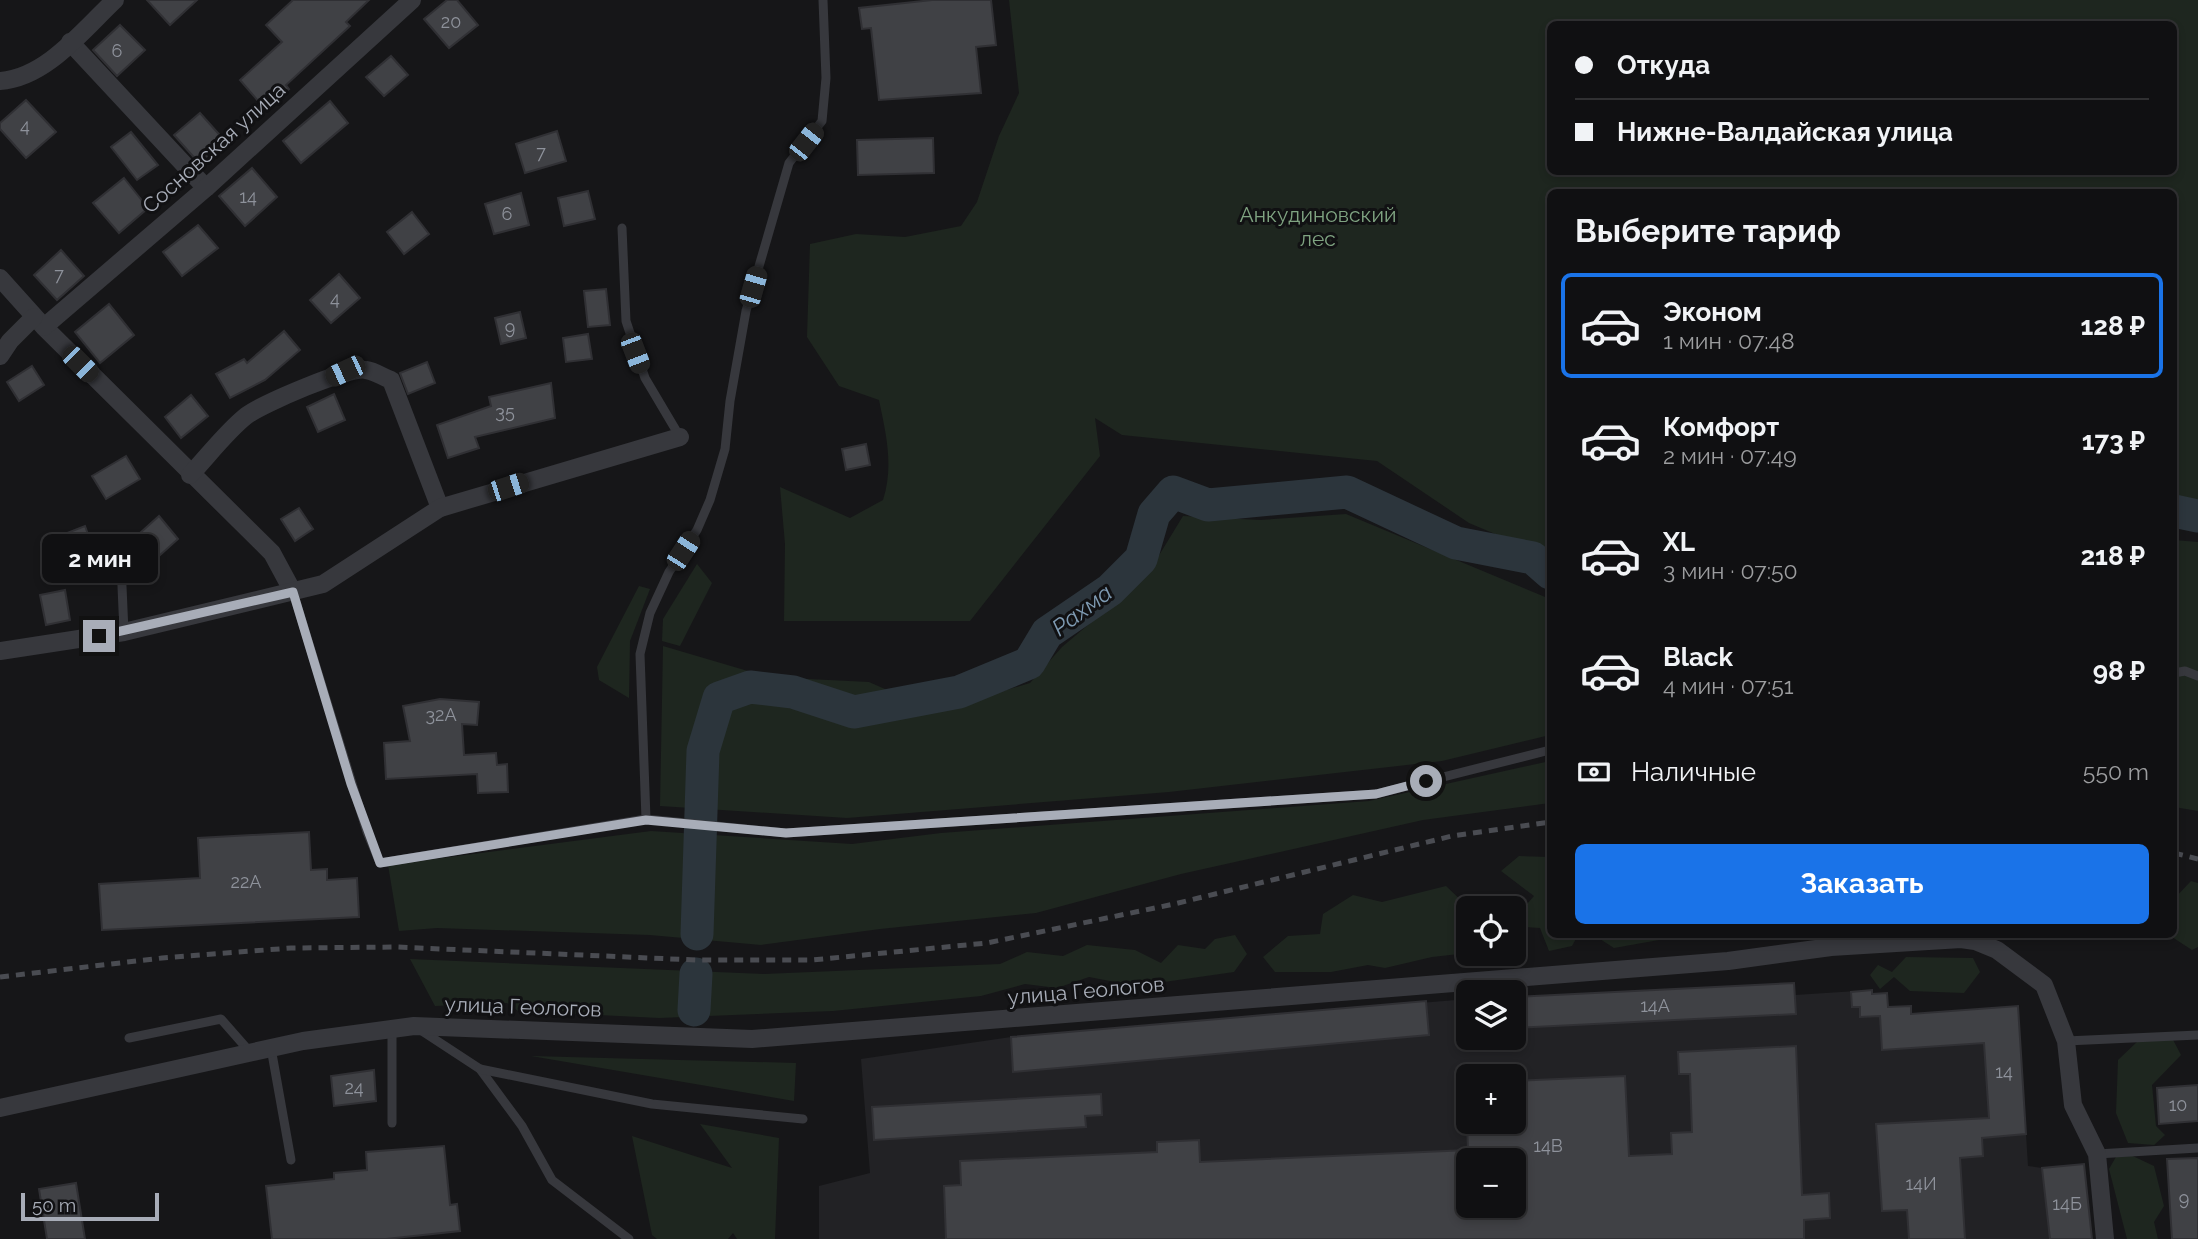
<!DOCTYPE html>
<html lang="ru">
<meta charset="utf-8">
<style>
body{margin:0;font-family:Raleway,sans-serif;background:#1e1e20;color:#f1f3f6;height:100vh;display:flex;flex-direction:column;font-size:26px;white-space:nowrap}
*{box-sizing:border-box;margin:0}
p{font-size:23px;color:#9c9d9f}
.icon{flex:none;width:38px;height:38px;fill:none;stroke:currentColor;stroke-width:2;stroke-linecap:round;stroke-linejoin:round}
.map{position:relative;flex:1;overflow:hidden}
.details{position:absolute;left:1547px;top:189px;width:630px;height:749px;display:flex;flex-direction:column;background:#101012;border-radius:10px;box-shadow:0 4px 10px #0003,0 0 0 2px #303032}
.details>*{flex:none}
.top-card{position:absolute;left:1547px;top:21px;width:630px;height:154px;border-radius:10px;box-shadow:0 4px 10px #0003,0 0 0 2px #303032;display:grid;align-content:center;height:154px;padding:0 28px;background:#101012}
.fabs{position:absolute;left:1456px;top:896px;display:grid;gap:14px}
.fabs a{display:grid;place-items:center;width:70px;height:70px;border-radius:10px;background:#101012;box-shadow:0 4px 10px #0003,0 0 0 2px #303032;font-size:35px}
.scale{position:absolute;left:21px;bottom:18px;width:138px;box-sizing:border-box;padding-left:7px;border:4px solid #a8adb8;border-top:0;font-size:19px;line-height:24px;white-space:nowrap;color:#a8adb8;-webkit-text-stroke:5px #111113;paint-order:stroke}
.end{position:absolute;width:32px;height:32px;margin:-16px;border:9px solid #a8adb8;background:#111;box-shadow:0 0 0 4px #111}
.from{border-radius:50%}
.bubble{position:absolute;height:49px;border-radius:10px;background:#101012;box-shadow:0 4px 10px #0003,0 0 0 2px #303032;font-size:23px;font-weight:700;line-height:49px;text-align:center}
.car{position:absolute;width:21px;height:42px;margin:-21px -10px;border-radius:9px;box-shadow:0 0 5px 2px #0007;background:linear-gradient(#222 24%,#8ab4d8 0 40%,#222 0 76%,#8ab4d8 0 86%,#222 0)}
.top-card b{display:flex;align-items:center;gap:24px;height:66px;font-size:26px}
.top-card b+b{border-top:2px solid #303032}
.top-card i{width:18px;height:18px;background:#f1f3f6}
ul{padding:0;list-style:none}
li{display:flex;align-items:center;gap:21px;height:105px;margin:0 14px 10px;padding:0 14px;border:4px solid transparent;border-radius:10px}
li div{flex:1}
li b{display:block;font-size:26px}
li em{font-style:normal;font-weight:700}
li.selected{border-color:#1a73e8}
li>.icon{width:63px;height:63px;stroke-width:1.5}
h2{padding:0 28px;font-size:32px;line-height:84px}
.pay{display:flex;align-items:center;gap:18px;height:77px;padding:0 28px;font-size:26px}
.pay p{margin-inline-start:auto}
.action{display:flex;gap:14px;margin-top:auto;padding:14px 28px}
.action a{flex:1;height:80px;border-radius:10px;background:#1a73e8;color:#fff;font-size:28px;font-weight:700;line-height:80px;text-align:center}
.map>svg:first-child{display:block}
.built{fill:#222225;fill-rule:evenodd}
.green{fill:#1e261f;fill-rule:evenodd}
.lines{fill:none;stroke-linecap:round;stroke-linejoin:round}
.river{stroke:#2c353c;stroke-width:33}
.building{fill:#404145;stroke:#303034;stroke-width:2;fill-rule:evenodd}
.service{stroke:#37383d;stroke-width:9}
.minor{stroke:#37383d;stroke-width:18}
.rail{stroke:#4a4c52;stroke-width:5;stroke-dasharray:9 7;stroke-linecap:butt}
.route{stroke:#a8adb8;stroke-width:9}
.labels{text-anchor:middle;stroke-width:6;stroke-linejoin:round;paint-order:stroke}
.number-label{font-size:18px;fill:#8e929b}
.street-label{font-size:21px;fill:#a8adb8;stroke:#111113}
.park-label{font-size:21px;fill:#7fa381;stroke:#111113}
.water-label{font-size:23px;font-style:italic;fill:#7f9bb3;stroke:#111113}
</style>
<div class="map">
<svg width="2198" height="1239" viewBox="0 0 2198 1239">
<rect width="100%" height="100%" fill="#161618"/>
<path class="built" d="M1794 983 1795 995 1872 990V994L1887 993 1888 1007 1911 1006 1912 1014 2018 1006 2028 1166 2042 1168 2084 1164 2092 1239H819V1186L870 1173 861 1059 1011 1037 1468 999V1038H1514V997ZM1468 1076H1514V1122H1468ZM1468 1160H1514V1206H1468Z"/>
<g class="green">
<path d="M1009 0H2198V502L2174 501V192H1550V557L1469 523 1377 461 1122 435 1095 418 1100 456 970 621H784L785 544 780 487 850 518 883 500C894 466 886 434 879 400L839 386 807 337 810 244 856 234 905 237 961 226 977 202 999 136 1019 93ZM1550 24H2174V172H1550Z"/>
<polygon points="1346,514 1550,599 1550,735 1442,761 1169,792 847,818 660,806 663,646 768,677 869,682 935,711 1030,683 1062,647 1147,575 1183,516 1260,520"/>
<polygon points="2174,540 2198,542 2198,811 2174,807"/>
<polygon points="697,564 712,583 680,646 662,641 663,619"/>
<polygon points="639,586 650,589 630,641 629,698 599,680 597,667"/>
<polygon points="1550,761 1550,803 1423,820 1181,874 1036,913 880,929 761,945 650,935 437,928 399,931 388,865 651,831 852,844 941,833 1369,801"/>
<polygon points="1519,856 1550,857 1550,934 1578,935 1572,946 1549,951 1540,928 1525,927 1514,944 1514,913 1520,912 1534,896 1501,871"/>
<polygon points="2191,881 2198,883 2198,947 2192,950 2169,935 2174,934 2174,899"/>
<polygon points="1446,886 1469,908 1468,953 1432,957 1385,968 1368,965 1331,972 1275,972 1263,957 1288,936 1320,934 1323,914 1353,895 1382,902"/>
<polygon points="1235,935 1247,954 1234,972 1136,986 1089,977 1057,988 1025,984 981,996 833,1011 659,1018 518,1011 507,1003 435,1006 410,959 764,974 1000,964 1027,952 1063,956 1087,945 1135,950 1161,963 1178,945 1205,949 1215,939"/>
<polygon points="1603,935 1603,934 1663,935 1659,940 1614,948 1600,939"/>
<polygon points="1906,957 1973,958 1980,972 1964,993 1910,991 1894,977 1880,989 1870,975 1878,965 1892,972"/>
<polygon points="2171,1036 2181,1055 2152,1085 2156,1126 2165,1135 2154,1145 2128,1143 2116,1113 2118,1060 2138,1041"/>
<polygon points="531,1056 796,1063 794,1101"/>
<polygon points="700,1124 779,1138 775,1239 737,1239 733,1233 728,1239 657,1239 652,1235 632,1136 732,1168"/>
<polygon points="2120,1150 2154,1166 2164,1206 2154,1222 2158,1239 2127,1239 2109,1169"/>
</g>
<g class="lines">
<g class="river">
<polyline points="2174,511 2198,516"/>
<polyline points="697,934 703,751 719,698 750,687 793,692 854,712 959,692 1029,663 1047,633 1110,590 1141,559 1154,514 1173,492 1208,505 1347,492 1456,543 1533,558 1550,573"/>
<polyline points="694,1010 696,974"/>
</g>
</g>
<g class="building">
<polygon points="147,0 197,0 170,25"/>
<polygon points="293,0 369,0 346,22 350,26 286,85 289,89 266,110 240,80 282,42 266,25"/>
<polygon points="447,0 457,0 478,25 449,48 424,19"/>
<polygon points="932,0 991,0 996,45 976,47 981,93 879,100 871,28 862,29 859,8"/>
<polygon points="120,25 145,50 117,76 93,50"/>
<polygon points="391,56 408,75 384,96 366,77"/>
<polygon points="26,100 56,132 26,158 0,129 0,123"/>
<polygon points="330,101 348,123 301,163 283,141"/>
<polygon points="200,113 225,141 199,163 174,135"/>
<polygon points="557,131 566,161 525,173 516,144"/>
<polygon points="131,132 158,165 137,180 111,147"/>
<polygon points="933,138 934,173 858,175 857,140"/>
<polygon points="252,168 277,197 245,226 219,196"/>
<polygon points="124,178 148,208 119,233 93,203"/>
<polygon points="588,191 595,219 564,226 558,198"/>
<polygon points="521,193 529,225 494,234 485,204"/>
<polygon points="412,212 429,234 404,254 387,232"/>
<polygon points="198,225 218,248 182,276 163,252"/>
<polygon points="61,250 84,276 57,300 34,275"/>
<polygon points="339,274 360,298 331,323 310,300"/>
<polygon points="606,289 610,325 588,327 584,291"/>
<polygon points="109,304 134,335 100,363 75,332"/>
<polygon points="520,312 526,338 501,344 495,318"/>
<polygon points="284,331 300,350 265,380 230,398 216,374 244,359 247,363"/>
<polygon points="588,334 592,359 566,362 563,338"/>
<polygon points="427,362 435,383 408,394 400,373"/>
<polygon points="32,366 44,385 19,401 7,382"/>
<polygon points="551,383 555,418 475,437 479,448 448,458 437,425 491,406 489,397"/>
<polygon points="334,394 345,420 318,432 307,407"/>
<polygon points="191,395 208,416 181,438 165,417"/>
<polygon points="866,444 870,465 846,470 842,449"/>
<polygon points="126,456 140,479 106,499 92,476"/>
<polygon points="299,508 313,529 295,541 281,519"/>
<polygon points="159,516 178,539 150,564 130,542"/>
<polygon points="85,526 94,551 58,564 49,540"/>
<polygon points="65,590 70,620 46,625 40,595"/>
<polygon points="440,699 479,702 477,725 462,724 464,755 496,753 497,765 507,764 508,792 478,793 477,774 386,779 384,743 410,741 403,706"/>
<polygon points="309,832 311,870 327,869 327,880 357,878 359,917 102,930 99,884 200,878 198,838"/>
<polygon points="1794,983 1796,1014 1514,1028 1514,997"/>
<polygon points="1872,990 1872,994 1887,993 1888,1007 1911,1006 1911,1014 2018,1006 2026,1134 1982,1138 1983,1156 1960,1158 1965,1239 1909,1239 1907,1210 1882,1211 1876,1124 1989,1118 1984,1043 1882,1050 1880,1016 1860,1017 1860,1007 1852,1007 1851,992"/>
<polygon points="1426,1001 1429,1035 1013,1072 1011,1037"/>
<path d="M1796 1046 1802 1195 1829 1193 1830 1218 1804 1220V1239H946L944 1186 961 1185 960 1161 1157 1152V1142L1199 1140 1200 1162 1468 1150 1467 1122H1514V1081L1625 1076 1629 1156 1672 1154 1671 1133 1692 1132 1690 1074H1679L1678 1052ZM1468 1150 1469 1160H1514V1206H1468Z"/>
<polygon points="374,1070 376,1101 334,1106 331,1076"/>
<polygon points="2198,1085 2198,1121 2159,1124 2157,1088"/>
<polygon points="1101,1094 1102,1115 1085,1116 1086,1127 874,1140 872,1107"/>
<polygon points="444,1146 450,1205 457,1204 460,1231 386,1239 272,1239 266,1186 334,1179 334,1173 367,1170 366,1152"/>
<polygon points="2198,1158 2198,1239 2172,1239 2167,1159"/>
<polygon points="2084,1164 2092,1239 2050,1239 2042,1168"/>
<polygon points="76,1183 85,1239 47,1239 39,1189"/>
</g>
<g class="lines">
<g class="service">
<polyline points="622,228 626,321 645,378 680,437"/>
<polyline points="120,541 124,632"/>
<polyline points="293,592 367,832 380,863 646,819 786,833 1376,794 1550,750"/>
<polyline points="2174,673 2185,671 2198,676"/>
<polyline points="646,819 640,654 650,613 669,572 697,530 710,500 725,449 730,401 746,311 789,163 822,121 826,78 823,0"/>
<polyline points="419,1029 480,1069 522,1126 552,1180 629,1239"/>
<polyline points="129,1038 221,1019 250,1052"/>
<polyline points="2066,1041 2198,1035"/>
<polyline points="271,1048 291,1160"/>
<polyline points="480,1069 652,1104 803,1119"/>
<polyline points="392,1123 392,1029"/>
<polyline points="2097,1154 2198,1148"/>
</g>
<g class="minor">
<polyline points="70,42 206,188"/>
<path d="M0 81C46 78 83 30 115 0"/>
<polyline points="0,278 44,327 272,553 293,592"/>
<polyline points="44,327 206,188 412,0"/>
<polyline points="0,356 10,341 34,317"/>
<path d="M190 475C208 456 226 432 246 416 262 404 349 366 366 370 374 371 383 377 391 380L440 508"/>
<polyline points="0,651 124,632 323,584 440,508 680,437"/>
<polyline points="0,1108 303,1041 414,1026 752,1039 1728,961 1831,947 1961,939 1975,941 1997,950 2044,985 2066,1041 2073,1105 2097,1154 2105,1239"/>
</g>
<g class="rail">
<polyline points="2174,853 2198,859"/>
<polyline points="0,977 162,958 291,948 396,947 696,960 812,960 987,943 1174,904 1452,836 1550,822"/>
</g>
</g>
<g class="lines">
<polyline class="route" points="99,636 293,592 351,784 380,863 646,820 786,833 1376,794 1426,781"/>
</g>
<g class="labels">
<g class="number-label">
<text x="451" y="28">20</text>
<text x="117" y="57">6</text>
<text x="25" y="132">4</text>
<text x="541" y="159">7</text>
<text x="248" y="203">14</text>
<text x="507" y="220">6</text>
<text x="59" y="281">7</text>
<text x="335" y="305">4</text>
<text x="510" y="334">9</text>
<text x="505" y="418">35</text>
<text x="441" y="721">32А</text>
<text x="246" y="888">22А</text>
<text x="1655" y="1012">14А</text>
<text x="2004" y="1078">14</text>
<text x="354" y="1094">24</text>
<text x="2178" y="1111">10</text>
<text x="1548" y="1152">14В</text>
<text x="1921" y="1190">14И</text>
<text x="2184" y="1205">9</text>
<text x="2067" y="1210">14Б</text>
</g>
<g class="street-label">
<text transform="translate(214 148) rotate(-42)" y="7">Сосновская улица</text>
<text transform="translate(1086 991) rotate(-5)" y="7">улица Геологов</text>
<text transform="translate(523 1007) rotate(2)" y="7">улица Геологов</text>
</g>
<g class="park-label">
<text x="1318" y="222">Анкудиновский<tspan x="1318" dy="24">лес</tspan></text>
</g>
<g class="water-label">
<text transform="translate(1082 610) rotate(-37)" y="8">Рахма</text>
</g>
</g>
</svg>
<div class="fabs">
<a><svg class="icon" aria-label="locate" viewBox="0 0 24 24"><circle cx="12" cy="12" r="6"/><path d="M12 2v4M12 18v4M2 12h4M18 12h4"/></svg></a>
<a><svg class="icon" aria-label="layers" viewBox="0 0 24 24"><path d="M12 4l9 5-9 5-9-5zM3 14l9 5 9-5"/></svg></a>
<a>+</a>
<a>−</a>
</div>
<div class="scale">50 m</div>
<i class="end from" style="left:1426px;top:781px"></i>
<i class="end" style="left:99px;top:636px"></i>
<div class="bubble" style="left:42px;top:534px;width:116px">2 мин</div>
<i class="car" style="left:806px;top:142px;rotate:38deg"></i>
<i class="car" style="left:753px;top:287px;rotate:16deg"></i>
<i class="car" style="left:635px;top:353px;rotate:159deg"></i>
<i class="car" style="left:80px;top:364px;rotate:135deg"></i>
<i class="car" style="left:345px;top:371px;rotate:245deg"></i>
<i class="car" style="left:508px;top:487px;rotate:72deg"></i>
<i class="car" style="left:683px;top:551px;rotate:33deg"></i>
<div class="top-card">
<b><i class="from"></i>Откуда</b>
<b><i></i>Нижне-Валдайская улица</b>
</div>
<section class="details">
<h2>Выберите тариф</h2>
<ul>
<li class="selected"><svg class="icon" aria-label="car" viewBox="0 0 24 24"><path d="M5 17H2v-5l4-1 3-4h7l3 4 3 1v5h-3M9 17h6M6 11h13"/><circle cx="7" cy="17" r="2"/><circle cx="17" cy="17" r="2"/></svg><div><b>Эконом</b><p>1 мин · 07:48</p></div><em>128 ₽</em></li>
<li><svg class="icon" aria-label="car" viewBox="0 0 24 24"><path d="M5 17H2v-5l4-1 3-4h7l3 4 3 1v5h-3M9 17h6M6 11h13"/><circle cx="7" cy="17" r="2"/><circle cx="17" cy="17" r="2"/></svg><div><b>Комфорт</b><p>2 мин · 07:49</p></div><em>173 ₽</em></li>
<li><svg class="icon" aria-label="car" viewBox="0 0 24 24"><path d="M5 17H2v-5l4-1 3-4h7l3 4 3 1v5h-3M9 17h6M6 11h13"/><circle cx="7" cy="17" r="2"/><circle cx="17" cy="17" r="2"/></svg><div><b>XL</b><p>3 мин · 07:50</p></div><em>218 ₽</em></li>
<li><svg class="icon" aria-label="car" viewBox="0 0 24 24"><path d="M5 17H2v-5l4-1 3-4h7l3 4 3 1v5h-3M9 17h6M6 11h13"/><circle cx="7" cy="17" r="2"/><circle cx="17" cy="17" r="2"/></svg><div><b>Black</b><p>4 мин · 07:51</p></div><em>98 ₽</em></li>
</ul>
<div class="pay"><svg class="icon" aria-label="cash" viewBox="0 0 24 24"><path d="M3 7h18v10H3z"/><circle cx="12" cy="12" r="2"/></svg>Наличные<p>550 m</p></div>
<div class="action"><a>Заказать</a></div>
</section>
</div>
